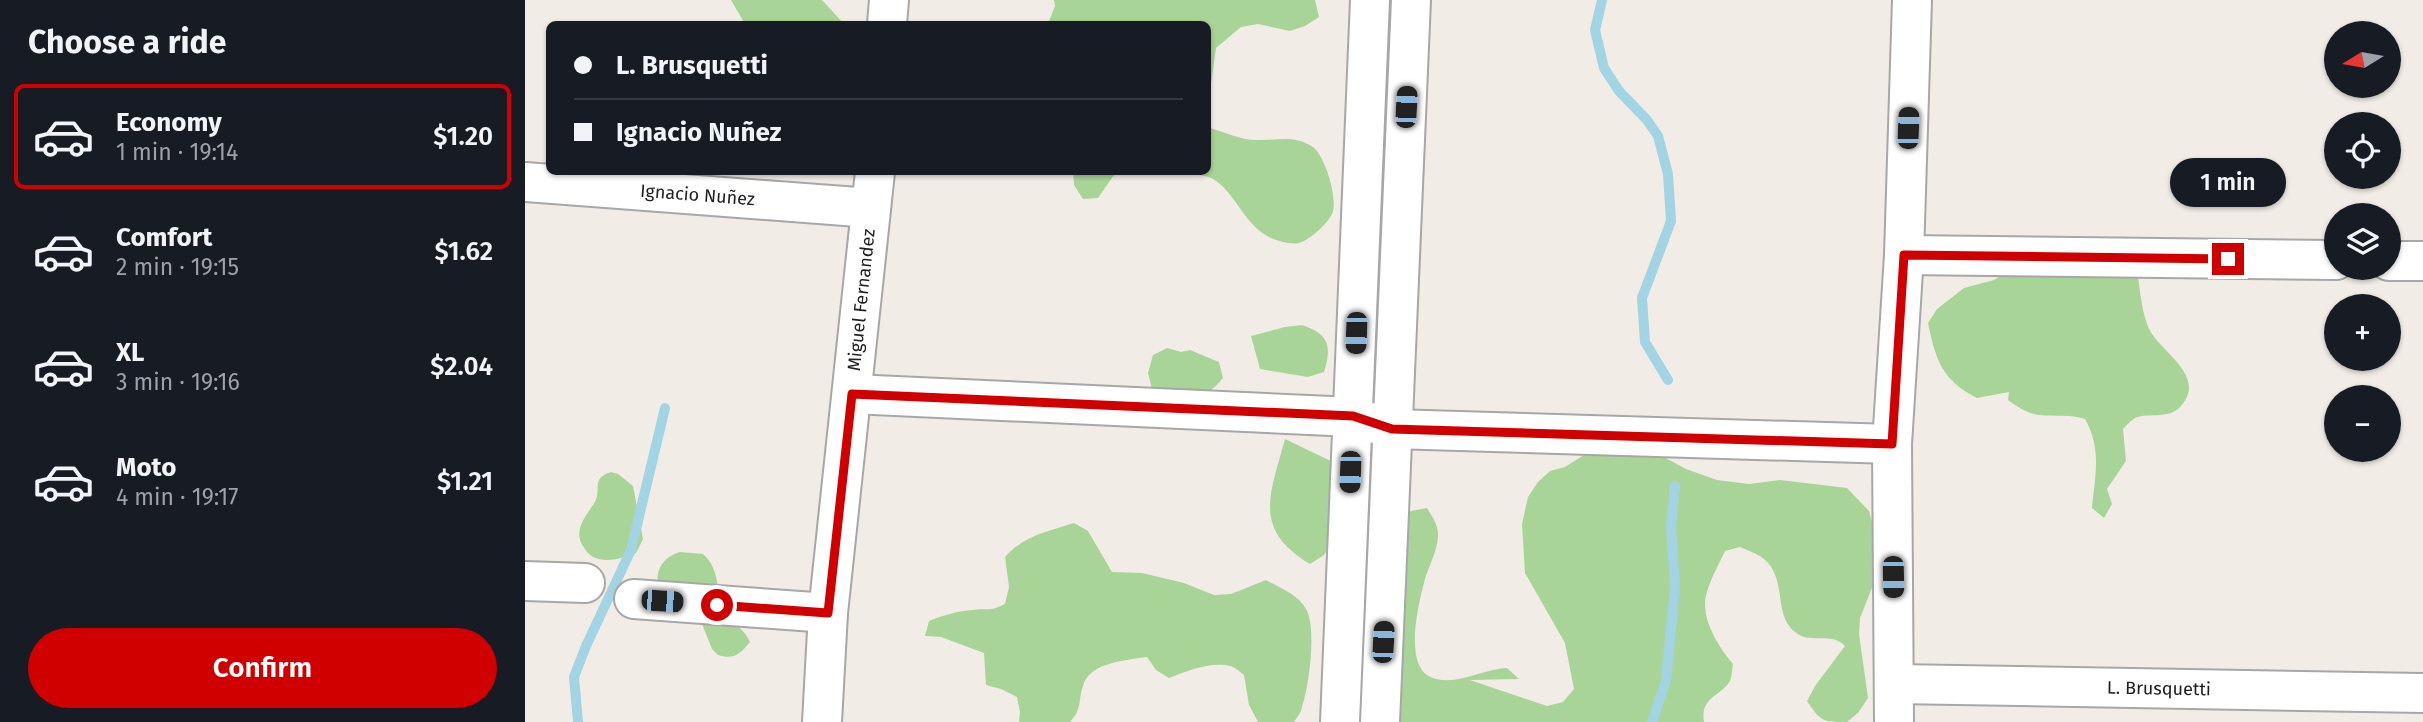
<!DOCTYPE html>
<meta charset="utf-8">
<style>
body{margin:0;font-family:"Fira Sans",sans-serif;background:#242831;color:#f1f3f6;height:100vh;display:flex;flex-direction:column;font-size:26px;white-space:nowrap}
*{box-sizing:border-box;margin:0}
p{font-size:23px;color:#9ea1a6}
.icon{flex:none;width:38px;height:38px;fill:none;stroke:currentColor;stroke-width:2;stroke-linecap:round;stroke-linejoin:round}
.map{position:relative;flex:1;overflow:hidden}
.panel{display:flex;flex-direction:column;background:#171b24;width:525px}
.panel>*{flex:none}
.banner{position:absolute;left:21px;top:21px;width:665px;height:154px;border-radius:10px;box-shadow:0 2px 5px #0004;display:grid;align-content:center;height:154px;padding:0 28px;background:#171b24}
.needle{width:46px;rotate:259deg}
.tools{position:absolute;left:1799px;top:21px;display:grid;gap:14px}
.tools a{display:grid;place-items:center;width:77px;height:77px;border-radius:50%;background:#171b24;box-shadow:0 2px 5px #0004;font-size:35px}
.end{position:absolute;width:32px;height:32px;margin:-16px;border:9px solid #d00000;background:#fff;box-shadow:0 0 0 4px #fff}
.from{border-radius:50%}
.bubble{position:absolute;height:49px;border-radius:24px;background:#171b24;box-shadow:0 2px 5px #0004;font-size:23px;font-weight:600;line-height:49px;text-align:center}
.car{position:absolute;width:21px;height:42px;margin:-21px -10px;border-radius:9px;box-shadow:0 0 5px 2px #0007;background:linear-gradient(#222 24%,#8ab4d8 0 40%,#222 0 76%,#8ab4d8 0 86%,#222 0)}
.banner b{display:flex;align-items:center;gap:24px;height:66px;font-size:26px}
.banner b+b{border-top:2px solid #363941}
.banner i{width:18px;height:18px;background:#f1f3f6}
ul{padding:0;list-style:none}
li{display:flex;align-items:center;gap:21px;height:105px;margin:0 14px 10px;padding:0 14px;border:4px solid transparent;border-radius:10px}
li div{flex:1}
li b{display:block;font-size:26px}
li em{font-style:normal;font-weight:600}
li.current{border-color:#d00000}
li>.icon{width:63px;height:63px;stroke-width:1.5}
h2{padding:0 28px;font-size:32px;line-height:84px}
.primary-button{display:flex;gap:14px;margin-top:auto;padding:14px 28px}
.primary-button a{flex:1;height:80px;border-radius:42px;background:#d00000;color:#fff;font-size:28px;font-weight:600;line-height:80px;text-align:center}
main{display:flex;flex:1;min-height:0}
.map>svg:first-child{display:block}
.grass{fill:#cbefa7}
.forest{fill:#a9d497}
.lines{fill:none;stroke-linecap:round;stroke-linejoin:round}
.stream{stroke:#a2d4e3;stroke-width:10}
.minor-casing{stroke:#a7a7a7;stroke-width:42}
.tertiary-casing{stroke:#a7a7a7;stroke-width:42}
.minor{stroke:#fff;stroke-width:38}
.tertiary{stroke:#fff;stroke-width:38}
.route{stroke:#d00000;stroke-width:9}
.labels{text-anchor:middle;stroke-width:6;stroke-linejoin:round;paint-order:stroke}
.street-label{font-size:18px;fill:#202020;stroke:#fff}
</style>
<main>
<section class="panel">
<h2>Choose a ride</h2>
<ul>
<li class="current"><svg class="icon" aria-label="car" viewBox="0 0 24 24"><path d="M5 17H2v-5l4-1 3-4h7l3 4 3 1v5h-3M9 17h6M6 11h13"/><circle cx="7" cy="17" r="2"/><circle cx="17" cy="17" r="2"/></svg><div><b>Economy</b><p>1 min · 19:14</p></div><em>$1.20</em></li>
<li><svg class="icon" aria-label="car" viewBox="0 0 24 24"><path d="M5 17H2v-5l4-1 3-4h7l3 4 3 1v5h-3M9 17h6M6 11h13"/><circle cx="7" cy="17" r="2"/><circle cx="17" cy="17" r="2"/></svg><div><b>Comfort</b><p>2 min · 19:15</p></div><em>$1.62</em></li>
<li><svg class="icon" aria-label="car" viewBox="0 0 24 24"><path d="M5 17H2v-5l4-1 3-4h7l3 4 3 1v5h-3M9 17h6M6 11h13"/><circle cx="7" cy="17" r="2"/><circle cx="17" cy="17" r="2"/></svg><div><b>XL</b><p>3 min · 19:16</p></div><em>$2.04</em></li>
<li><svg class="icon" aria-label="car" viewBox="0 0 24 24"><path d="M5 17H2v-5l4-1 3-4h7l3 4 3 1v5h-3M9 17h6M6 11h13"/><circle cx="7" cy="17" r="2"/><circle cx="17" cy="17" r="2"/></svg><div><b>Moto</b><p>4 min · 19:17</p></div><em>$1.21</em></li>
</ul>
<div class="primary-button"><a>Confirm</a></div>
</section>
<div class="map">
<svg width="1898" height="722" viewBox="0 0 1898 722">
<rect width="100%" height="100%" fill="#f1ede6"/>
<polygon class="grass" points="860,0 869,0 853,387 847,388"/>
<g class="forest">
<polygon points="206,0 297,0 319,24 220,24"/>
<polygon points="529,0 790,0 794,17 780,26 765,31 733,24 716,27 691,48 686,84 683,89 682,24 523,24 530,6"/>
<path d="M683 123 685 128C699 132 716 140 731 140 752 141 768 134 788 147 800 156 812 196 808 211 805 222 785 240 774 243 770 244 762 243 758 242 720 234 714 194 688 179 677 173 659 175 647 172H682Z"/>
<polygon points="548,172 598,172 591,172 573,198 558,199 549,185"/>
<path d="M1509 255 1612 270C1615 288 1616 307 1622 324 1630 350 1684 374 1656 406 1644 420 1625 412 1610 418 1606 420 1601 426 1598 429L1601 461 1582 489 1587 504 1579 518 1567 508C1570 475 1577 449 1560 419 1544 414 1531 417 1514 415 1503 414 1493 407 1483 400L1484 392 1452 398C1417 380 1411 361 1403 323L1412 309 1439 288 1469 280Z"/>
<path d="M777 325C804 334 807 346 799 372L783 377 735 369 726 336 760 327Z"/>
<path d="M642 348 656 352 665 350 694 362 698 378C676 406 657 394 627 389L623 373 628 355Z"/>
<path d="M760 439 814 465 817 526 799 555 785 564C727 529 745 495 760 439Z"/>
<path d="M1116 445 1161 469 1192 480 1224 484 1255 480 1322 488 1344 511 1352 540 1347 588 1335 618 1334 634 1343 698 1333 713 1322 722C1298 722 1296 722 1282 701L1290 686 1320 646C1306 631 1285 645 1270 632 1249 615 1261 583 1243 563 1237 555 1224 551 1215 547L1200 551C1194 564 1186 578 1182 592 1174 617 1193 646 1208 664 1207 669 1207 677 1205 681 1195 697 1175 697 1179 722H849L863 532 886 511 902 508C907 516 914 526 913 537 912 551 904 566 900 579 894 602 877 668 908 678 933 686 957 669 982 668L994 679 945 680 1022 706 1038 702 1049 689 1040 643 1000 573 997 524 1003 497 1013 482 1025 471 1040 467 1070 448Z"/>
<path d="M86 472 93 474 108 486 118 539 111 553C94 560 68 567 58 546 54 540 53 533 56 525 59 517 65 510 70 502 77 489 65 479 86 472Z"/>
<path d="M549 523 563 531 587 572 617 573 659 583 689 595 706 594 741 580C755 588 773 594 781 609 792 627 784 687 777 707 776 713 772 717 769 722H733L724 705 719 675C715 672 710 667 705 666 687 661 661 671 644 678L631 670 622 657C603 660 564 662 558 686 553 701 557 710 545 722H494L495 712 492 697 476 689 461 685 459 653 416 637 400 636 404 621C418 615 433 611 448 610 464 608 464 612 480 604L484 587 480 557C498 536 524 531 549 523Z"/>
<path d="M155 552 178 554C196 570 190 592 200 611 206 623 220 629 225 642 215 654 209 660 193 655L187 649 175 619 133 582C131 567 141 556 155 552Z"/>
</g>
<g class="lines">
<g class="stream">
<polyline points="1077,0 1070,30 1079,68 1094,91 1122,120 1133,136 1143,174 1146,221 1117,298 1120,342 1143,380"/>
<polyline points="53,722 49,677 61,646 106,550 140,408"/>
<polyline points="1127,722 1141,681 1150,587 1146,525 1150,486"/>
</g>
<g class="minor-casing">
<g id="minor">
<polyline points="362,24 364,0"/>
<path id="s1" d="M0 182 346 208"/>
<polyline points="1379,255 1811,260"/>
<polyline points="1864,261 1898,261"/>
<polyline points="327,394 828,417 867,429 1367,444"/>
<polyline points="0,581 60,583"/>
<polyline points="109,599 303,613"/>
<path id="s2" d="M1370 684 1898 693"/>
<path id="s3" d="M297 722 303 613 350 172"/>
<polyline points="1369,722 1367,444 1379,255 1387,0"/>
</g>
</g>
<g class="tertiary-casing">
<g id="tertiary">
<polyline points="815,722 845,0"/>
<polyline points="855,722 886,0"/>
</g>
</g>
<use href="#minor" class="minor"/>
<use href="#tertiary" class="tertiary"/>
</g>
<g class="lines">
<polyline class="route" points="192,605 303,613 327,394 828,416 867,429 1367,444 1379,255 1703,259"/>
</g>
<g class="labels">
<g class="street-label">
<text dy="6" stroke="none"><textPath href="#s1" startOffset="173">Ignacio Nuñez</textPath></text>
<text dy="6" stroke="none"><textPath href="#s3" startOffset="424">Miguel Fernandez</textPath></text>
<text dy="6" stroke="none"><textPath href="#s2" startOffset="264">L. Brusquetti</textPath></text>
</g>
</g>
</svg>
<div class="tools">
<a><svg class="needle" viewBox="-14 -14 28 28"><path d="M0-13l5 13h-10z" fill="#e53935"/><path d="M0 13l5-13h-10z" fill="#9ea1a6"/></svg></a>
<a><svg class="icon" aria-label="locate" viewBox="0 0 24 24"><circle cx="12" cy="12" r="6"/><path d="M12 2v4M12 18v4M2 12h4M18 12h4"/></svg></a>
<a><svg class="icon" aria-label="layers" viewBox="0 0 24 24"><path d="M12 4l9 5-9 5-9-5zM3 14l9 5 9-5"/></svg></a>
<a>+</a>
<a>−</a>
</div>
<i class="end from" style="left:192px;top:605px"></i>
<i class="end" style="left:1703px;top:259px"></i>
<div class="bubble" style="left:1645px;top:158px;width:116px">1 min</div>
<i class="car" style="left:881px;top:107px;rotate:3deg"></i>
<i class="car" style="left:1383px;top:128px;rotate:2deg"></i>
<i class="car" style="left:831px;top:333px;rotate:182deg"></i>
<i class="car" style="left:825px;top:472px;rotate:182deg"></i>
<i class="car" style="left:1368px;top:577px;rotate:179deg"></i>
<i class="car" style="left:137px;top:601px;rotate:94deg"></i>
<i class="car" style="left:858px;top:642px;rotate:3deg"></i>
<div class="banner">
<b><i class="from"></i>L. Brusquetti</b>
<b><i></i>Ignacio Nuñez</b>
</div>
</div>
</main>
